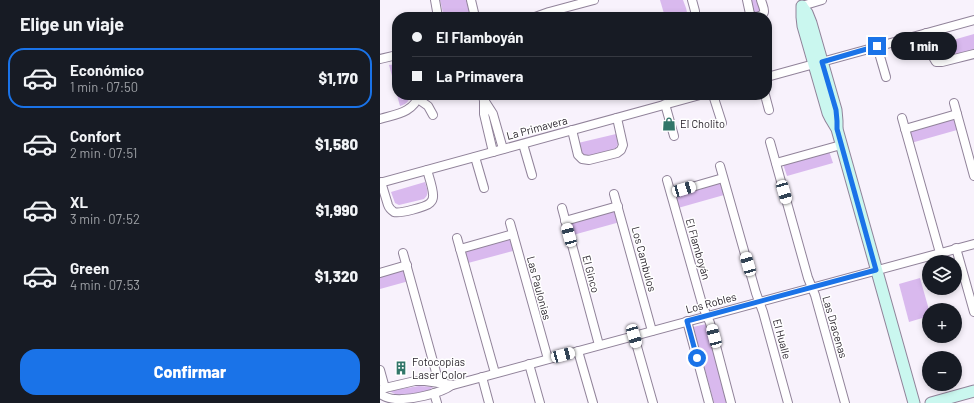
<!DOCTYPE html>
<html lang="es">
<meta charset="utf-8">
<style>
body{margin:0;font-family:Barlow,sans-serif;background:#242831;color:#f1f3f6;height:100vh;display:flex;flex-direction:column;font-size:15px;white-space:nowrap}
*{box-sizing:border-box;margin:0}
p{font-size:13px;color:#9ea1a6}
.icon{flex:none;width:22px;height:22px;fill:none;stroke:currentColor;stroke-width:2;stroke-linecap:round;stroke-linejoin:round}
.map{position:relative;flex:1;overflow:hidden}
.side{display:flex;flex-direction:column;background:#171b24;width:380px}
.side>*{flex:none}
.top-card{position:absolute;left:12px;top:12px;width:380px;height:88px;border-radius:16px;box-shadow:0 2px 6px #0003;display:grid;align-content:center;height:88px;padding:0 20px;background:#171b24}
.controls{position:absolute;left:542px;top:255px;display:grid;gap:8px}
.controls a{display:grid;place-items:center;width:40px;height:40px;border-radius:50%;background:#171b24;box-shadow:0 2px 6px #0003;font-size:20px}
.end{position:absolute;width:18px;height:18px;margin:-9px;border:5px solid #1a73e8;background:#fff;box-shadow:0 0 0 2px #fff}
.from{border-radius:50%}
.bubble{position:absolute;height:28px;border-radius:14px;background:#171b24;box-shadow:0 2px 6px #0003;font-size:13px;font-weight:800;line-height:28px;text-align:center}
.car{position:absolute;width:12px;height:24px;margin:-12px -6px;border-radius:5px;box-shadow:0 0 3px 1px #0007;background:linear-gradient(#fff 24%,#345 0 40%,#fff 0 76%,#345 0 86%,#fff 0)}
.top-card b{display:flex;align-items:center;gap:14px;height:38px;font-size:15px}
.top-card b+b{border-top:1px solid #363941}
.top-card i{width:10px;height:10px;background:#f1f3f6}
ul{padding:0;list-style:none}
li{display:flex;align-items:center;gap:12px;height:60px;margin:0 8px 6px;padding:0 12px;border:2px solid transparent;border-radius:16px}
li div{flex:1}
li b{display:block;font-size:15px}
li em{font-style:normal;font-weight:800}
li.active{border-color:#1a73e8}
li>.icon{width:36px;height:36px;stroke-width:1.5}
h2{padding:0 20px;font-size:18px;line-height:48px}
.button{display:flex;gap:8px;margin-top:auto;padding:8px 20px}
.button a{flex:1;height:46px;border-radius:16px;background:#1a73e8;color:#fff;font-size:16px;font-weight:800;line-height:46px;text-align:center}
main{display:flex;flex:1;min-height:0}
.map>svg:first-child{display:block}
.green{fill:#d9b9ee}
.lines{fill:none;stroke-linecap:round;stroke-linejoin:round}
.street-casing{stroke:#91839a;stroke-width:10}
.secondary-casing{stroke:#91839a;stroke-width:13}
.street{stroke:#fff;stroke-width:8}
.secondary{stroke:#caf7ef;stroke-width:11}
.route{stroke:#1a73e8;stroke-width:5}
.labels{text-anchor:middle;stroke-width:3;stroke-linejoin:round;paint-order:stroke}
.poi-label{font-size:11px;fill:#251f28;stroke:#fff;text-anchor:start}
.street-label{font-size:11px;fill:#251f28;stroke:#fff}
</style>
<main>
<section class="side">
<h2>Elige un viaje</h2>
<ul>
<li class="active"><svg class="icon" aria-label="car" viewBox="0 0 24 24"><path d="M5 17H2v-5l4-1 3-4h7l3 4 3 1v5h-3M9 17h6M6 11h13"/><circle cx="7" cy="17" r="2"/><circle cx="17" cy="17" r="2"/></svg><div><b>Económico</b><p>1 min · 07:50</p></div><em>$1,170</em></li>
<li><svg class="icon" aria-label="car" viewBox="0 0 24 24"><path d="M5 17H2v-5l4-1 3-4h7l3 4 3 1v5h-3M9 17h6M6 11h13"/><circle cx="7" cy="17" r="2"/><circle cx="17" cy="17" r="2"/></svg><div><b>Confort</b><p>2 min · 07:51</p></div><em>$1,580</em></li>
<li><svg class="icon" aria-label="car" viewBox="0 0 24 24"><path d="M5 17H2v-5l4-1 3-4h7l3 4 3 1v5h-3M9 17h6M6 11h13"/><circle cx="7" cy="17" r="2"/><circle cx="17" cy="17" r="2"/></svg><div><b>XL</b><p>3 min · 07:52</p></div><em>$1,990</em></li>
<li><svg class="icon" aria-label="car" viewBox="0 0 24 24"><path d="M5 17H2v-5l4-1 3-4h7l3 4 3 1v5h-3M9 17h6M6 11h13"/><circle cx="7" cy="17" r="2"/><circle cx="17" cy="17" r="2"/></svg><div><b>Green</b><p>4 min · 07:53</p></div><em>$1,320</em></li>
</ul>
<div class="button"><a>Confirmar</a></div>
</section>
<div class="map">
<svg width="594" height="403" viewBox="0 0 594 403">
<rect width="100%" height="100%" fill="#f8f2fc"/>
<g class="green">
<polygon points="60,0 87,0 90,17 64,17"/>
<polygon points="280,0 303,0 306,8 308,17 285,17"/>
<polygon points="369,0 378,0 381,12 373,14"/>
<polygon points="594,34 594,51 562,60 557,59 552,46"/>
<polygon points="17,64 17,94 9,65"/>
<path d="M17 95H31C29 101 27 104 20 106Z"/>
<polygon points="574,119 577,130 531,143 528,131"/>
<polygon points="236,134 238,144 235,150 209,157 203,156 198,143"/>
<polygon points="449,151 453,163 407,176 403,164"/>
<path d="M45 182C47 189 50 194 44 199L19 205 15 203 11 192Z"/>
<polygon points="341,182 344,195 298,208 294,195"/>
<polygon points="236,209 240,222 193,235 190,222"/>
<polygon points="130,239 133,251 88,263 85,251"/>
<polygon points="25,269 29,281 0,289 0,276"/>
<polygon points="540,278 549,310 549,316 529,322 519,284"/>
<polygon points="326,324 348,403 334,403 313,327"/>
<polygon points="39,386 53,387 48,391 19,396 9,391"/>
</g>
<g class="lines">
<g class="street-casing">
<g id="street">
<polyline points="55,0 58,17"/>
<polyline points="91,0 95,17"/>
<polyline points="312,0 315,11 315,17"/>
<polyline points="367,0 370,14 374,17"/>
<polyline points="422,6 442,0"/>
<polyline points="155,17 169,12 214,0"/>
<path d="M376 17C388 14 384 10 381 0"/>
<polyline points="546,33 553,57 556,62 562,62 594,54"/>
<polyline points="497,46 506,77"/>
<polyline points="0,59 17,55"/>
<polyline points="387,77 594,20"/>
<polyline points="102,95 104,100 104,114 113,152"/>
<polyline points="333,95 342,123"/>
<polyline points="385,95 389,110"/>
<polyline points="38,99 48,106 53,115"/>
<polyline points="104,100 113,114 123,149"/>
<polyline points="574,103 594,176"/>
<polyline points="285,104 294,136"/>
<polyline points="522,118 560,253"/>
<path d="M0 119C16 114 33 113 39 95"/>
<polyline points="525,129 577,114"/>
<polyline points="192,130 198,155 202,159 209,160 237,153 241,150 243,145 237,118"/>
<polyline points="390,142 428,278 435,295 465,403"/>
<polyline points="143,144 152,175"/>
<polyline points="95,157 104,188"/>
<polyline points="396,163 461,145"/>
<polyline points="340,166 376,293 383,312 408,403"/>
<polyline points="287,180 323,307 330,323 351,403"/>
<path d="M1 182 8 205C9 208 11 210 14 212 19 214 46 207 50 203 52 201 53 200 53 197 54 191 49 177 47 170"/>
<polyline points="0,183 320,95"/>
<polyline points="291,193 343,178"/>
<polyline points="234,194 272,331"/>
<polyline points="182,208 219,345"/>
<polyline points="185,221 238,206"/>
<polyline points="130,223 168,359"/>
<polyline points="77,238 115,373"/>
<polyline points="576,248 594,312"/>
<polyline points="80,249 133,234"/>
<polyline points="23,253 59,383"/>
<polyline points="0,273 27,265"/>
<polyline points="307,321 329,403"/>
<polyline points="254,336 273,403"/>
<polyline points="198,351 213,403"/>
<polyline points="149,364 160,403"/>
<polyline points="0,370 5,388"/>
<polyline points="102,377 109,403"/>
<polyline points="0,391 5,388 35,381 45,381 73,385 594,244"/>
<polyline points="54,393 57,403"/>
<path d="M0 394C5 397 10 399 15 399 30 400 60 394 72 385"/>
</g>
</g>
<g class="secondary-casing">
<g id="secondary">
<polyline points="422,6 422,17 423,26 448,113 451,119 457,129 534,403"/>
<polyline points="423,8 427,13 431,23 456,110 457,121 457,127"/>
<polyline points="551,403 594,391"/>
</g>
</g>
<use href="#street" class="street"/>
<use href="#secondary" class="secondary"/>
</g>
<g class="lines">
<polyline class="route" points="317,358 307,321 496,270 457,129 457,121 456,110 442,62 497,46"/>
</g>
<defs>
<g id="shop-bare" transform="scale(1.08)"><path d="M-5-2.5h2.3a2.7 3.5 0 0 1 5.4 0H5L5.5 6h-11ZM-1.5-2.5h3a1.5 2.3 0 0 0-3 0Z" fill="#317669" stroke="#fff" stroke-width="2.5" paint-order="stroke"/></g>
<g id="building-bare" transform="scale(1.08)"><path d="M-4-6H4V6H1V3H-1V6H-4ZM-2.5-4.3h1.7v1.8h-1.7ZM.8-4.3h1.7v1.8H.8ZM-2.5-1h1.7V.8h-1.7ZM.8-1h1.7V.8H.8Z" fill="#317669" stroke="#fff" stroke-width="2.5" paint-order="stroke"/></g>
</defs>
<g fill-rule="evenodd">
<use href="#shop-bare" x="289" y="124"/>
<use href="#building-bare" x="21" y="368"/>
</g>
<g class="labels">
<g class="poi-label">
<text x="300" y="128">El Cholito</text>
<text x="32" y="366">Fotocopias<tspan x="32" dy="13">Laser Color</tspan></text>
</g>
<g class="street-label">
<text transform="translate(157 128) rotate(-15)" y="4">La Primavera</text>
<text transform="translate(318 249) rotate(74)" y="4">El Flamboyán</text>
<text transform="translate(264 259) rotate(75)" y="4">Los Cambulos</text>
<text transform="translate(211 274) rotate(75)" y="4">El Ginco</text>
<text transform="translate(159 288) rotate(75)" y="4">Las Paulonias</text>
<text transform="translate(331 303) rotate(-15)" y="4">Los Robles</text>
<text transform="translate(455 327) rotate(74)" y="4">Las Dracenas</text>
<text transform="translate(402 339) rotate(75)" y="4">El Hualle</text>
</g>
</g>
</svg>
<div class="controls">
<a><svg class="icon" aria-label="layers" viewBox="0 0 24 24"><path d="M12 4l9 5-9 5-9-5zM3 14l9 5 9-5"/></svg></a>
<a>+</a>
<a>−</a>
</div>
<i class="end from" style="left:317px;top:358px"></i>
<i class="end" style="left:497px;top:46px"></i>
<div class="bubble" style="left:511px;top:32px;width:66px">1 min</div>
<i class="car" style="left:304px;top:189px;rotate:74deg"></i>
<i class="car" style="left:404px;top:192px;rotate:164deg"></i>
<i class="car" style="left:189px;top:235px;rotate:345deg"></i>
<i class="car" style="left:368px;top:264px;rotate:344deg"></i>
<i class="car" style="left:254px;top:336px;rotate:164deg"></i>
<i class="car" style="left:334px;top:336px;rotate:345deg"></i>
<i class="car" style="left:183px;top:355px;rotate:75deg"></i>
<div class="top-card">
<b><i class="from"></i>El Flamboyán</b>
<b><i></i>La Primavera</b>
</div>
</div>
</main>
